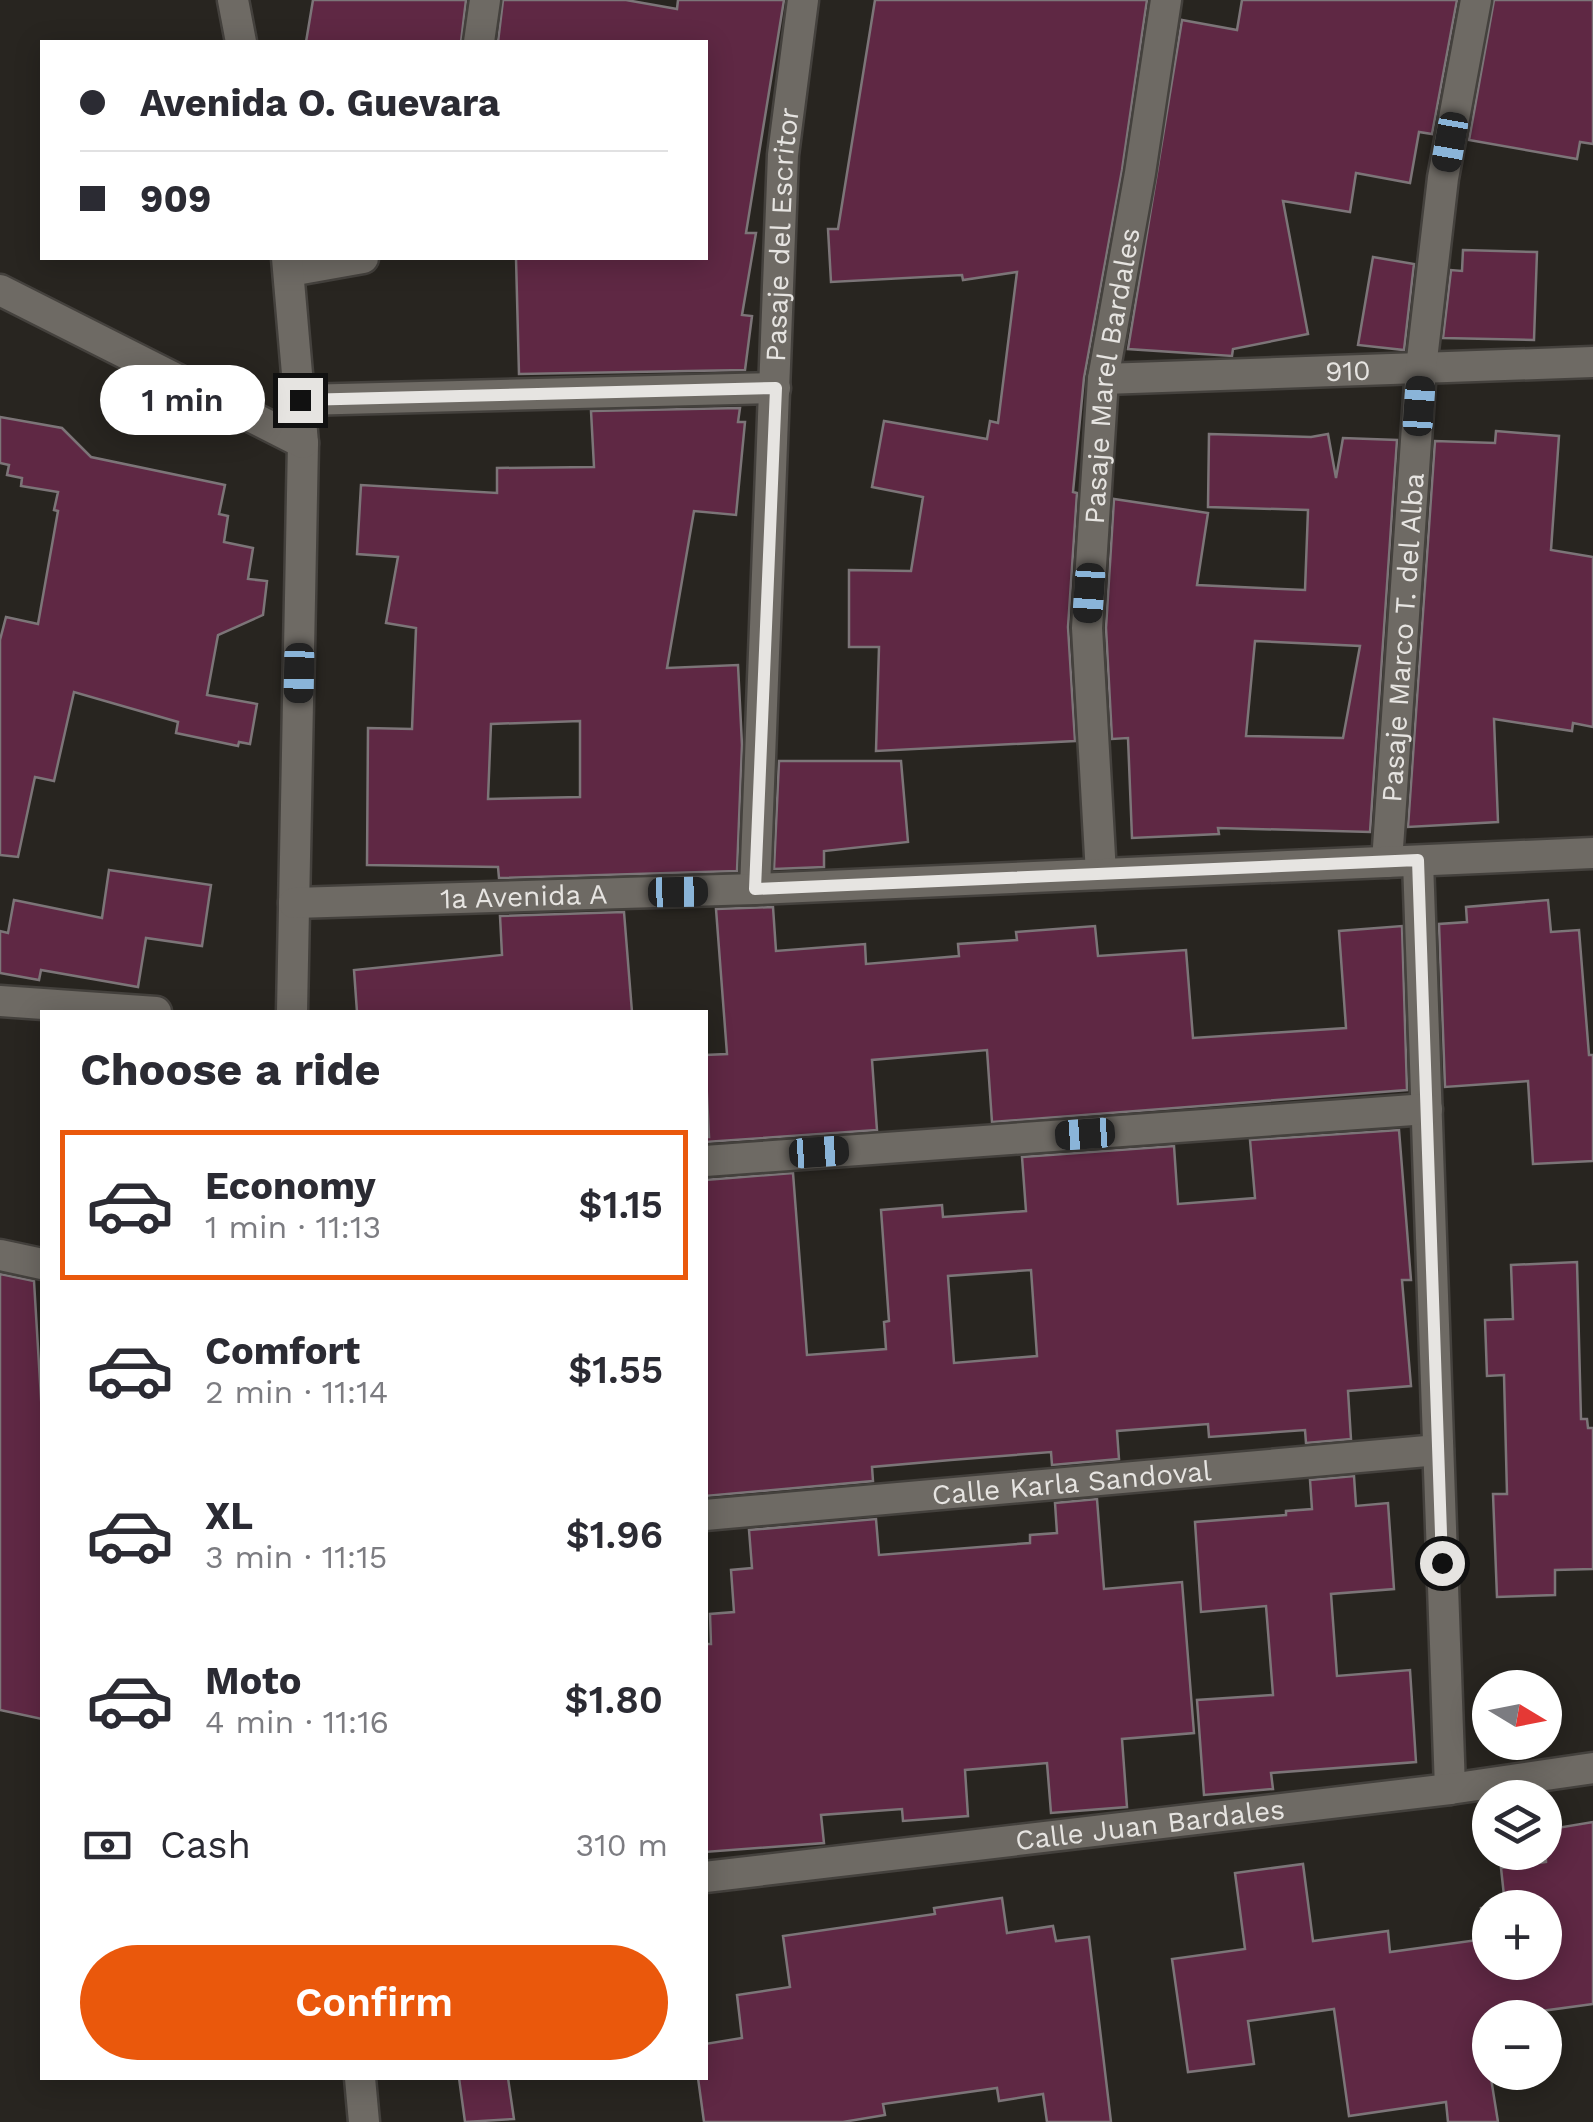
<!DOCTYPE html>
<meta charset="utf-8">
<style>
body{margin:0;font-family:"Work Sans",sans-serif;background:#f2f2f3;color:#2b2b33;height:100vh;display:flex;flex-direction:column;font-size:38px;white-space:nowrap}
*{box-sizing:border-box;margin:0}
p{font-size:32px;color:#7c7c81}
.icon{flex:none;width:55px;height:55px;fill:none;stroke:currentColor;stroke-width:2;stroke-linecap:round;stroke-linejoin:round}
.map{position:relative;flex:1;overflow:hidden}
.side{position:absolute;left:40px;top:1010px;width:668px;height:1070px;display:flex;flex-direction:column;background:#fff;border-radius:0px;box-shadow:0 5px 25px #0003}
.side>*{flex:none}
.guide{position:absolute;left:40px;top:40px;width:668px;height:220px;border-radius:0px;box-shadow:0 5px 25px #0003;display:grid;align-content:center;height:220px;padding:0 40px;background:#fff}
.needle{width:65px;rotate:100deg}
.buttons{position:absolute;left:1472px;top:1670px;display:grid;gap:20px}
.buttons a{display:grid;place-items:center;width:90px;height:90px;border-radius:50%;background:#fff;box-shadow:0 5px 25px #0003;font-size:50px}
.end{position:absolute;width:45px;height:45px;margin:-22px;border:12px solid #e6e4e1;background:#111;box-shadow:0 0 0 5px #111}
.from{border-radius:50%}
.bubble{position:absolute;height:70px;border-radius:35px;background:#fff;box-shadow:0 5px 25px #0003;font-size:32px;font-weight:600;line-height:70px;text-align:center}
.car{position:absolute;width:30px;height:60px;margin:-30px -15px;border-radius:12px;box-shadow:0 0 8px 2px #0007;background:linear-gradient(#222 24%,#8ab4d8 0 40%,#222 0 76%,#8ab4d8 0 86%,#222 0)}
.guide b{display:flex;align-items:center;gap:35px;height:95px;font-size:38px}
.guide b+b{border-top:2px solid #e1e1e2}
.guide i{width:25px;height:25px;background:#2b2b33}
ul{padding:0;list-style:none}
li{display:flex;align-items:center;gap:30px;height:150px;margin:0 20px 15px;padding:0 20px;border:5px solid transparent;border-radius:0px}
li div{flex:1}
li b{display:block;font-size:38px}
li em{font-style:normal;font-weight:600}
li.active{border-color:#ea580c}
li>.icon{width:90px;height:90px;stroke-width:1.5}
h2{padding:0 40px;font-size:45px;line-height:120px}
.pay{display:flex;align-items:center;gap:25px;height:110px;padding:0 40px;font-size:38px}
.pay p{margin-inline-start:auto}
.cta{display:flex;gap:20px;margin-top:auto;padding:20px 40px}
.cta a{flex:1;height:115px;border-radius:60px;background:#ea580c;color:#fff;font-size:40px;font-weight:600;line-height:115px;text-align:center}
.map>svg:first-child{display:block}
.building{fill:#5f2844;stroke:#7c7578;stroke-width:2.5;fill-rule:evenodd}
.lines{fill:none;stroke-linecap:round;stroke-linejoin:round}
.service-casing{stroke:#44413d;stroke-width:35}
.minor-casing{stroke:#44413d;stroke-width:35}
.service{stroke:#6e6a64;stroke-width:30}
.minor{stroke:#6e6a64;stroke-width:30}
.route{stroke:#e6e4e1;stroke-width:12}
.labels{text-anchor:middle;stroke-width:8;stroke-linejoin:round;paint-order:stroke}
.street-label{font-size:28px;fill:#e6e4e1;stroke:#0f0e0c}
</style>
<div class="map">
<svg width="1593" height="2122" viewBox="0 0 1593 2122">
<rect width="100%" height="100%" fill="#282520"/>
<g class="building">
<polygon points="313,0 466,0 461,42 306,42"/>
<polygon points="503,0 626,0 677,9 678,0 784,0 746,233 756,233 742,315 752,316 745,370 519,374 516,258 705,258 705,42 498,42"/>
<polygon points="875,0 1147,0 1122,170 1084,378 1073,492 1077,493 1068,627 1075,741 876,751 879,647 849,647 849,570 911,571 923,497 872,487 884,421 987,439 990,421 998,423 1017,272 963,280 962,275 831,282 828,229 838,229"/>
<polygon points="1242,0 1457,0 1432,134 1419,132 1410,183 1356,173 1350,212 1283,201 1308,334 1233,349 1232,356 1128,349 1182,20 1237,30"/>
<polygon points="1494,0 1593,0 1593,144 1580,142 1577,159 1469,140"/>
<polygon points="1463,250 1537,252 1534,340 1443,338 1451,270 1462,271"/>
<polygon points="1373,257 1414,264 1404,350 1358,345"/>
<path d="M740 408 738 422H745L736 515 694 511 667 668 738 665 742 745 737 871 499 878 498 867 367 865 368 728 412 729 416 628 386 623 398 557 357 554 361 485 497 493V468L594 467 591 411ZM580 721V797L488 799 491 724Z"/>
<polygon points="0,417 62,428 91,457 225,485 219,514 228,516 224,542 253,548 248,579 267,581 263,615 218,635 207,695 257,704 250,744 239,742 238,746 176,733 178,722 74,692 54,781 35,777 18,857 0,855 0,640 6,617 38,624 58,511 54,510 58,492 21,486 22,478 7,475 9,465 0,463"/>
<polygon points="1496,431 1559,436 1551,550 1593,557 1593,727 1573,723 1572,731 1494,719 1498,822 1408,827 1435,441 1495,443"/>
<path d="M1209 434 1311 437 1328 434 1336 478 1343 438 1397 440 1370 832 1218 828 1219 834 1132 838 1128 738 1112 739 1106 628 1114 499 1208 513 1197 585 1305 590 1308 510 1208 507ZM1255 641 1360 646 1343 738 1246 736Z"/>
<polygon points="779,761 901,761 908,842 824,851 824,867 774,869"/>
<polygon points="109,870 211,885 202,946 146,938 138,987 41,970 39,980 0,973 0,931 8,933 14,900 102,918"/>
<polygon points="1548,900 1551,932 1579,930 1589,1055 1593,1055 1593,1161 1533,1164 1528,1081 1445,1087 1439,924 1467,922 1466,907"/>
<polygon points="773,907 776,951 865,944 866,964 959,956 958,944 1017,940 1016,932 1095,926 1098,956 1186,950 1193,1038 1346,1028 1339,931 1402,926 1407,1090 992,1122 987,1050 872,1060 877,1130 705,1142 705,1137 709,1137 705,1055 727,1054 716,909"/>
<polygon points="624,912 632,1012 357,1012 354,970 502,955 500,916"/>
<path d="M1399 1130 1411 1280H1402L1411 1386 1348 1391 1351 1439 1306 1443 1305 1430 1209 1437 1208 1424 1117 1431 1119 1459 1052 1465 1051 1452 951 1460 872 1467 873 1481 705 1496V1180L793 1173 807 1355 886 1349 884 1322 889 1321 881 1210 942 1205 943 1217 1026 1211 1022 1157 1174 1146 1178 1204 1255 1198 1250 1140ZM1031 1270 1037 1356 954 1363 948 1276Z"/>
<polygon points="1577,1262 1581,1419 1587,1419 1588,1428 1593,1428 1593,1569 1555,1570 1555,1595 1497,1597 1493,1494 1507,1494 1504,1375 1487,1376 1485,1320 1513,1319 1511,1265"/>
<polygon points="0,1274 34,1281 42,1415 42,1719 0,1710"/>
<polygon points="1354,1476 1356,1506 1388,1503 1394,1589 1331,1594 1337,1676 1410,1670 1416,1762 1271,1773 1273,1789 1204,1795 1197,1700 1273,1695 1266,1606 1201,1612 1195,1522 1286,1515 1286,1511 1312,1509 1310,1480"/>
<polygon points="1097,1499 1104,1589 1182,1582 1194,1733 1122,1739 1127,1807 1051,1813 1047,1763 965,1770 968,1816 903,1821 902,1809 821,1815 824,1843 705,1852 705,1644 711,1644 710,1614 734,1612 731,1570 752,1568 749,1530 876,1519 879,1555 1030,1543 1030,1535 1057,1533 1055,1503"/>
<path d="M1593 1822V2004L1490 2018V2072L1498 2122H1448L1446 2102 1349 2116 1334 2009 1248 2021 1254 2064 1188 2072 1172 1959 1245 1949 1235 1873 1303 1864 1313 1941 1388 1931 1390 1952 1485 1939 1481 1908 1505 1905 1501 1868 1546 1862 1545 1830ZM1490 1908H1545V1962H1490Z"/>
<polygon points="1002,1898 1007,1933 1053,1926 1056,1941 1089,1937 1111,2122 1047,2122 1043,2094 999,2101 997,2088 883,2104 885,2115 843,2122 704,2122 698,2078 705,2078 705,2044 742,2038 737,1995 790,1987 783,1936 935,1914 934,1908"/>
<polygon points="459,2078 508,2078 514,2119 465,2122"/>
</g>
<g class="lines">
<g class="service-casing">
<g id="service">
<polyline points="479,42 485,0"/>
<polyline points="290,271 363,258"/>
<path id="s1" d="M1103 379 1593 362"/>
<polyline points="301,400 775,388"/>
<path id="s2" d="M1387 862 1421 368 1443 178 1476 0"/>
<path id="s3" d="M1101 874 1087 628 1103 379 1140 173 1166 0"/>
<path id="s4" d="M755 889 783 155 803 0"/>
<polyline points="0,1001 156,1012"/>
</g>
</g>
<g class="minor-casing">
<g id="minor">
<polyline points="233,0 241,42"/>
<polyline points="287,258 303,443 292,1012"/>
<polyline points="0,290 303,443"/>
<polyline points="1418,861 1450,1789"/>
<path id="s5" d="M294 903 755 889 1593 853"/>
<polyline points="705,1161 1427,1109"/>
<polyline points="0,1255 42,1264"/>
<path id="s6" d="M705 1515 1438 1450"/>
<path id="s7" d="M705 1877 1450 1789 1593 1768"/>
<polyline points="360,2078 364,2122"/>
</g>
</g>
<use href="#service" class="service"/>
<use href="#minor" class="minor"/>
</g>
<g class="lines">
<polyline class="route" points="300,400 776,388 755,889 1418,860 1442,1563"/>
</g>
<g class="labels">
<g class="street-label">
<text dy="10" stroke="none"><textPath href="#s4" startOffset="655">Pasaje del Escritor</textPath></text>
<text dy="10" stroke="none"><textPath href="#s1" startOffset="245">910</textPath></text>
<text dy="10" stroke="none"><textPath href="#s3" startOffset="500">Pasaje Marel Bardales</textPath></text>
<text dy="10" stroke="none"><textPath href="#s2" startOffset="225">Pasaje Marco T. del Alba</textPath></text>
<text dy="10" stroke="none"><textPath href="#s5" startOffset="230">1a Avenida A</textPath></text>
<text dy="10" stroke="none"><textPath href="#s6" startOffset="368">Calle Karla Sandoval</textPath></text>
<text dy="10" stroke="none"><textPath href="#s7" startOffset="448">Calle Juan Bardales</textPath></text>
</g>
</g>
</svg>
<div class="buttons">
<a><svg class="needle" viewBox="-14 -14 28 28"><path d="M0-13l5 13h-10z" fill="#e53935"/><path d="M0 13l5-13h-10z" fill="#7c7c81"/></svg></a>
<a><svg class="icon" aria-label="layers" viewBox="0 0 24 24"><path d="M12 4l9 5-9 5-9-5zM3 14l9 5 9-5"/></svg></a>
<a>+</a>
<a>−</a>
</div>
<i class="end from" style="left:1442px;top:1563px"></i>
<i class="end" style="left:300px;top:400px"></i>
<div class="bubble" style="left:100px;top:365px;width:165px">1 min</div>
<i class="car" style="left:1450px;top:142px;rotate:190deg"></i>
<i class="car" style="left:1419px;top:406px;rotate:4deg"></i>
<i class="car" style="left:1089px;top:593px;rotate:184deg"></i>
<i class="car" style="left:299px;top:673px;rotate:181deg"></i>
<i class="car" style="left:678px;top:892px;rotate:89deg"></i>
<i class="car" style="left:1085px;top:1134px;rotate:266deg"></i>
<i class="car" style="left:819px;top:1152px;rotate:86deg"></i>
<div class="guide">
<b><i class="from"></i>Avenida O. Guevara</b>
<b><i></i>909</b>
</div>
<section class="side">
<h2>Choose a ride</h2>
<ul>
<li class="active"><svg class="icon" aria-label="car" viewBox="0 0 24 24"><path d="M5 17H2v-5l4-1 3-4h7l3 4 3 1v5h-3M9 17h6M6 11h13"/><circle cx="7" cy="17" r="2"/><circle cx="17" cy="17" r="2"/></svg><div><b>Economy</b><p>1 min · 11:13</p></div><em>$1.15</em></li>
<li><svg class="icon" aria-label="car" viewBox="0 0 24 24"><path d="M5 17H2v-5l4-1 3-4h7l3 4 3 1v5h-3M9 17h6M6 11h13"/><circle cx="7" cy="17" r="2"/><circle cx="17" cy="17" r="2"/></svg><div><b>Comfort</b><p>2 min · 11:14</p></div><em>$1.55</em></li>
<li><svg class="icon" aria-label="car" viewBox="0 0 24 24"><path d="M5 17H2v-5l4-1 3-4h7l3 4 3 1v5h-3M9 17h6M6 11h13"/><circle cx="7" cy="17" r="2"/><circle cx="17" cy="17" r="2"/></svg><div><b>XL</b><p>3 min · 11:15</p></div><em>$1.96</em></li>
<li><svg class="icon" aria-label="car" viewBox="0 0 24 24"><path d="M5 17H2v-5l4-1 3-4h7l3 4 3 1v5h-3M9 17h6M6 11h13"/><circle cx="7" cy="17" r="2"/><circle cx="17" cy="17" r="2"/></svg><div><b>Moto</b><p>4 min · 11:16</p></div><em>$1.80</em></li>
</ul>
<div class="pay"><svg class="icon" aria-label="cash" viewBox="0 0 24 24"><path d="M3 7h18v10H3z"/><circle cx="12" cy="12" r="2"/></svg>Cash<p>310 m</p></div>
<div class="cta"><a>Confirm</a></div>
</section>
</div>
